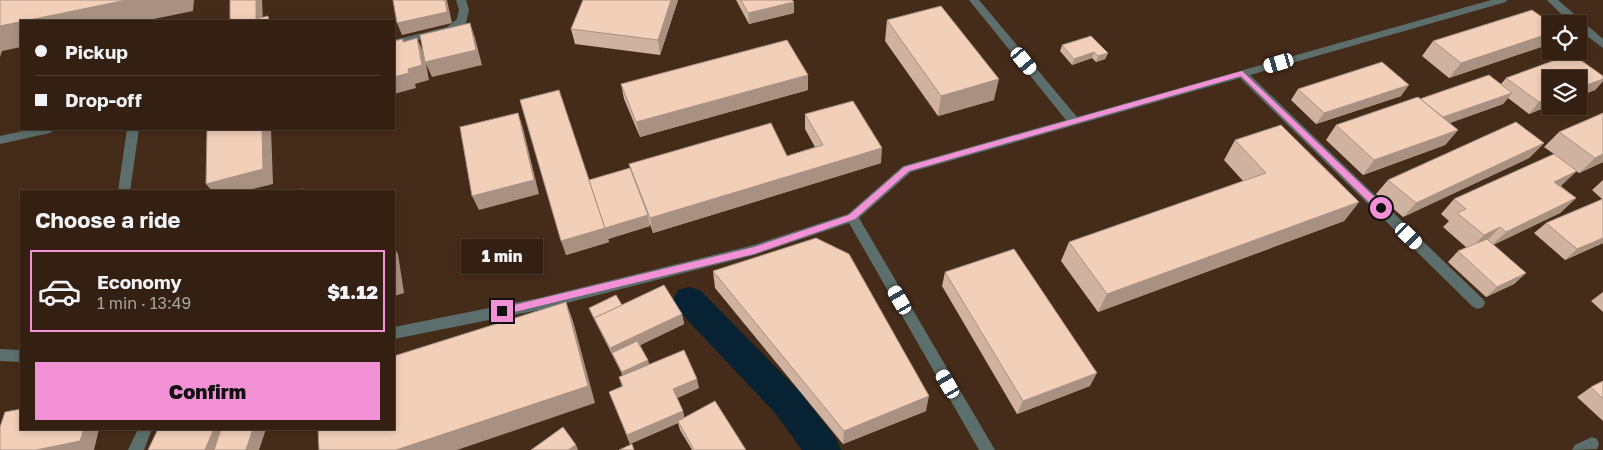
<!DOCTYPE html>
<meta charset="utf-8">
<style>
body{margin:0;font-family:"Golos Text",sans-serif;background:#3f2d21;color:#f1f3f6;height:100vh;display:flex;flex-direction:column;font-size:19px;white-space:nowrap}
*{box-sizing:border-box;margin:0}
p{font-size:16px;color:#a9a3a0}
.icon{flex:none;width:28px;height:28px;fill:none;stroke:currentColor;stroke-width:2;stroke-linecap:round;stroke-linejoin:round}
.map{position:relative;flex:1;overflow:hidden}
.panel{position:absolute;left:20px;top:190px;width:375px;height:240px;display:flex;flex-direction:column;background:#342013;border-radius:0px;box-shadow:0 2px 8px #0003,0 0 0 1px #4e3e33}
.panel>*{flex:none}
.guide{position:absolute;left:20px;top:20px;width:375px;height:110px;border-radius:0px;box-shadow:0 2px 8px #0003,0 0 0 1px #4e3e33;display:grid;align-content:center;height:110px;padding:0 15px;background:#342013}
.tools{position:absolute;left:1542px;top:15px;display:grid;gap:10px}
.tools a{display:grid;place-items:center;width:45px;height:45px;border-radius:0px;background:#342013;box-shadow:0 2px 8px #0003,0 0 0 1px #4e3e33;font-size:25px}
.end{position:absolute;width:22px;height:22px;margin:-11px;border:6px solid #f391d6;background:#111;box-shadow:0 0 0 2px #111}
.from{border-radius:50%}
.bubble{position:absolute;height:35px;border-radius:0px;background:#342013;box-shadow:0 2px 8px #0003,0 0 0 1px #4e3e33;font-size:16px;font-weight:800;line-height:35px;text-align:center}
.car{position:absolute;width:15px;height:30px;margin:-15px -8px;border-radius:6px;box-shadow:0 0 4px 1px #0007;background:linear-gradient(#fff 24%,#345 0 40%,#fff 0 76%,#345 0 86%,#fff 0)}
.guide b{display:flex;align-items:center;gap:18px;height:48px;font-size:19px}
.guide b+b{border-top:1px solid #4e3e33}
.guide i{width:12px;height:12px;background:#f1f3f6}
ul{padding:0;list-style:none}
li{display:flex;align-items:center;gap:15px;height:82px;margin:0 10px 8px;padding:0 5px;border:2px solid transparent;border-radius:0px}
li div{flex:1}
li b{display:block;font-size:19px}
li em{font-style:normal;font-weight:800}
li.active{border-color:#f391d6}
li>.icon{width:45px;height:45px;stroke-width:1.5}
h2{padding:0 15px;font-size:22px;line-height:60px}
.primary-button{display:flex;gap:10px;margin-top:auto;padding:10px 15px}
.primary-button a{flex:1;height:58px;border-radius:0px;background:#f391d6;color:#111;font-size:20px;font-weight:800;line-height:58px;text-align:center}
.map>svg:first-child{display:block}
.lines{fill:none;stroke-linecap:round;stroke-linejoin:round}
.canal{fill:#072232;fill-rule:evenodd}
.minor{fill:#5d6f6c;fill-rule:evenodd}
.wall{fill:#cfb29f}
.shaded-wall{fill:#a99182}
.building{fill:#f1cfb9;stroke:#a99182}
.route{fill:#f391d6}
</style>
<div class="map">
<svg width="1603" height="450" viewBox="0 0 1603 450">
<rect width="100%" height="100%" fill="#452b19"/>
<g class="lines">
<polygon class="canal" points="689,287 700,290 800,392 836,438 841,450 802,450 776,414 678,310 673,300 678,290"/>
<g class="minor">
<polygon points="456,0 466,0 469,10 466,23 454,31 394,46 394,40 447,27 457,19 459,10"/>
<polygon points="969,0 979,0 1077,117 1491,0 1507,0 1506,2 1250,75 1483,299 1485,303 1483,307 1478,309 1473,307 1240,78 911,172 859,218 995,450 979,450 849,223 754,255 539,310 394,339 394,327 539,298 754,245 848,214 903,166 1066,120"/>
<polygon points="1547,0 1558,0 1603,39 1603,48 1579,30 1579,24 1571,24"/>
<polygon points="32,129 56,129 50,133 0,144 0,136"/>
<polygon points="127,129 139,129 130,191 118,191"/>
<polygon points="0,349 21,350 21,362 0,361"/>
<polygon points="138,429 152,429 144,450 128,450"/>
<polygon points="1592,437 1597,439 1599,444 1597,449 1572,450 1575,445"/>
</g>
</g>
<g class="wall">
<polygon points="583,0 678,0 660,55 575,44 571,29"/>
<polygon points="736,0 792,0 794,2 794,13 749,24"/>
<polygon points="887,20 994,100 938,116 885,41"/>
<polygon points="1433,41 1547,45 1449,78 1422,56"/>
<polygon points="1062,45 1108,53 1105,59 1096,62 1092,58 1072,65 1060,51"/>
<polygon points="1572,54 1603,76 1603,81 1595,90 1579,96 1579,79 1551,79 1551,105 1529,114 1508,98 1503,104 1449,123 1458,130 1445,145 1363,175 1326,140 1336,125 1418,97 1420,99 1489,75 1501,84 1506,78"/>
<polygon points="808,75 808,90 640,137 624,99 621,84"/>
<polygon points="1298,89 1401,96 1316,124 1291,100"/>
<polygon points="805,114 881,163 653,233 650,224 650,226 608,239 607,236 609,242 566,255 589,180 630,168 629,164 787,156 815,147 805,129"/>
<polygon points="1559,132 1603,162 1579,173 1568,165 1561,186 1576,198 1560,213 1493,245 1526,273 1514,284 1486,297 1448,262 1458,251 1467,248 1443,227 1449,221 1441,214 1454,199 1554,154 1544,147"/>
<polygon points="1235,140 1359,202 1344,221 1098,312 1061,261 1069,242 1243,181 1224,160"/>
<polygon points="1544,143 1529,158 1403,217 1376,194 1388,180"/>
<polygon points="1603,180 1603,243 1565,260 1534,233 1546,223 1602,199 1592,190"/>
<polygon points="713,271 926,411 843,444 715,288"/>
<polygon points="945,272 1090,386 1017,414 942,286"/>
<polygon points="1603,292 1603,312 1591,301"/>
<polygon points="622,305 682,314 684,324 640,345 648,360 649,365 699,388 677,398 683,411 684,417 746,450 692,450 680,430 678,423 630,444 609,392 622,387 619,377 623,376 591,313 589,308"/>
<polygon points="1603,381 1603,421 1577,397 1591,387"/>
</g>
<g class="shaded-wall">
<polygon points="127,0 194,0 193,11 144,21 22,21"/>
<polygon points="256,0 262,0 263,21 256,19"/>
<polygon points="445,0 447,0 452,23 402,35 397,23"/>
<polygon points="671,0 678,0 660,55 658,40"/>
<polygon points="794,2 794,13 749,24 748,13"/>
<polygon points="21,22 21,47 2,51 0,57 0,26"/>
<polygon points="470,23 475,38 482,65 432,77 426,64 429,80 415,84 416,88 394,94 394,77 408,69 417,38 424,54"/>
<polygon points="1551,33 1551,41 1547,45 1449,78 1461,63"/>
<polygon points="1094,52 1092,58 1072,65 1074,59"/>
<polygon points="1108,53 1105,59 1096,62 1098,56"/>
<polygon points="808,75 808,90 640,137 636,122"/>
<polygon points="999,79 994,100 938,116 941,96"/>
<polygon points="1603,79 1603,81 1595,90 1579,96 1579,88"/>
<polygon points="1409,85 1401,96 1316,124 1324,113"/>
<polygon points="1512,93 1503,104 1428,131 1437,119"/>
<polygon points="1551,98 1551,105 1529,114 1539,102"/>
<polygon points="518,113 523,128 539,194 479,210 472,196"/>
<polygon points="262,129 271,129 273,184 245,191 212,191 206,184"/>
<polygon points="1458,130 1445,145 1363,175 1374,160"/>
<polygon points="1544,143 1529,158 1403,217 1416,203"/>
<polygon points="882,148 881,163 653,233 650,218"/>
<polygon points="1603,154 1603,162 1579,173 1595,158"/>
<polygon points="1577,171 1561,186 1539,196 1554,182"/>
<polygon points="1576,198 1560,213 1491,246 1506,232"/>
<polygon points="1359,202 1344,221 1098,312 1107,294"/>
<polygon points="648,215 650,226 608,239 605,228"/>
<polygon points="1500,227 1486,242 1469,250 1484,235"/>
<polygon points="605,228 609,242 566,255 561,241"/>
<polygon points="1603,238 1603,243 1565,260 1577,249"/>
<polygon points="394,247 398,254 404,293 394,296"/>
<polygon points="1526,273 1514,284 1486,297 1497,287"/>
<polygon points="566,302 573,321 595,403 457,450 396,450"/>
<polygon points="682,314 684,324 614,358 610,348"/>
<polygon points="648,360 649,365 624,378 622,372"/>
<polygon points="1097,373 1090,386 1017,414 1023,401"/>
<polygon points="697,379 699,388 675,399 673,389"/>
<polygon points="929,396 926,411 843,444 844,431"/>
<polygon points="683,411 685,420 678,421 678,423 630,444 627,435"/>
<polygon points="84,429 99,429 94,450 36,450"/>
<polygon points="214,429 224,429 220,450 205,450"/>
<polygon points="253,429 266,429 259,450 246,450"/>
<polygon points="576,445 578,449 577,450 568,450"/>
</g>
<g class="building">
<polygon points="0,0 127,0 0,26"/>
<polygon points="230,0 256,0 256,19 268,16 269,21 230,21"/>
<polygon points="393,0 445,0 447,12 397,23"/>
<polygon points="583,0 671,0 658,40 571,29"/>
<polygon points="741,0 792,0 794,2 748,13"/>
<polygon points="941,6 999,79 941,96 887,20"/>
<polygon points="1532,10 1552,24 1551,33 1461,63 1433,41"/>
<polygon points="470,23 476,50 425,62 420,35"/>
<polygon points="1091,36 1108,53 1098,56 1094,52 1074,59 1062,45"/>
<polygon points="417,38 422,65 408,69 409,73 394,77 394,41 403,39 403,42"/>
<polygon points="787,40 808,75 636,122 621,84"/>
<polygon points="1572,54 1603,76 1603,79 1579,88 1579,79 1551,79 1551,98 1539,102 1506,78"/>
<polygon points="1382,62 1409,85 1324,113 1298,89"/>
<polygon points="1489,75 1512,93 1443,117 1420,99"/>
<polygon points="559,90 605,228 561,241 520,100"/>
<polygon points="1418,97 1458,130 1374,160 1336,125"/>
<polygon points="853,101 882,148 650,218 629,164 771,123 787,156 823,145 805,114"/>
<polygon points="518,113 534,180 472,196 460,127"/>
<polygon points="1603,113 1603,154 1595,158 1559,132"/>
<polygon points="1516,122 1544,143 1416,203 1388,180"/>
<polygon points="1281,125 1359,202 1107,294 1069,242 1266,173 1235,140"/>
<polygon points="207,129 262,129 263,169 206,184"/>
<polygon points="1554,154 1577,171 1554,182 1576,198 1506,232 1500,227 1484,235 1457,213 1466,209 1454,199"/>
<polygon points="630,168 648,215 605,228 589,180"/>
<polygon points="304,189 304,191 295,191"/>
<polygon points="1603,199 1603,238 1577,249 1546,223"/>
<polygon points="816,238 849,254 929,396 844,431 713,271"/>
<polygon points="1487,239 1526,273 1497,287 1458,251"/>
<polygon points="1014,249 1097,373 1023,401 945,272"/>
<polygon points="394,260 397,283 394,284"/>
<polygon points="664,285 682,314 610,348 594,318"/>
<polygon points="616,295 622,305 594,318 596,322 589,308"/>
<polygon points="566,302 588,386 396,450 319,450 318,429 394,429 394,356"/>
<polygon points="637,341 648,360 622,372 612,353"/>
<polygon points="684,350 697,379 673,389 683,411 627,435 609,392 623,386 619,377"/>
<polygon points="1603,381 1603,399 1591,387"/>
<polygon points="715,401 746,450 694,450 678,421"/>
<polygon points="21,409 21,429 84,429 80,441 36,450 0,450 0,427 5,412"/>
<polygon points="563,427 576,445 568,450 531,450"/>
<polygon points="158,429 214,429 205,450 148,450"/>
<polygon points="221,429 253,429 246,450 214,450"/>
<polygon points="632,444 634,450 619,450"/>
</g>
<polygon class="route" points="1242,71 1384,206 1384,211 1378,211 1241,76 909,171 855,219 754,254 502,315 498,311 502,308 754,247 849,215 904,167"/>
</svg>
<div class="tools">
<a><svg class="icon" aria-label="locate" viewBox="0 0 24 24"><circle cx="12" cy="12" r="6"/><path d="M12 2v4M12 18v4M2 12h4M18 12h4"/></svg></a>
<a><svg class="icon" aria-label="layers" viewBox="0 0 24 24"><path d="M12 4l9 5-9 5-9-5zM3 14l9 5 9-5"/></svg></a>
</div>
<i class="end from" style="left:1381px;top:208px"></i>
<i class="end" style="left:502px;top:311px"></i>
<div class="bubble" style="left:461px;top:239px;width:82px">1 min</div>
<i class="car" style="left:1024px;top:61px;rotate:140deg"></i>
<i class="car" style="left:1279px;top:63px;rotate:254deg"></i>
<i class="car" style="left:1409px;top:236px;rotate:134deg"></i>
<i class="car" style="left:900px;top:300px;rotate:330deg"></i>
<i class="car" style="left:948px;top:384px;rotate:330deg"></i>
<div class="guide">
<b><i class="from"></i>Pickup</b>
<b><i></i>Drop-off</b>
</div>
<section class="panel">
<h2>Choose a ride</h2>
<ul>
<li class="active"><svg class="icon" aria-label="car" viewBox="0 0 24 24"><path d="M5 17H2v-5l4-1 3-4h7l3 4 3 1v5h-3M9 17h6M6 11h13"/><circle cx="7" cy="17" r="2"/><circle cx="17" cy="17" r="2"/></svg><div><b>Economy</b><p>1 min · 13:49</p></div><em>$1.12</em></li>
</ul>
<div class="primary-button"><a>Confirm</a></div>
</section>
</div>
